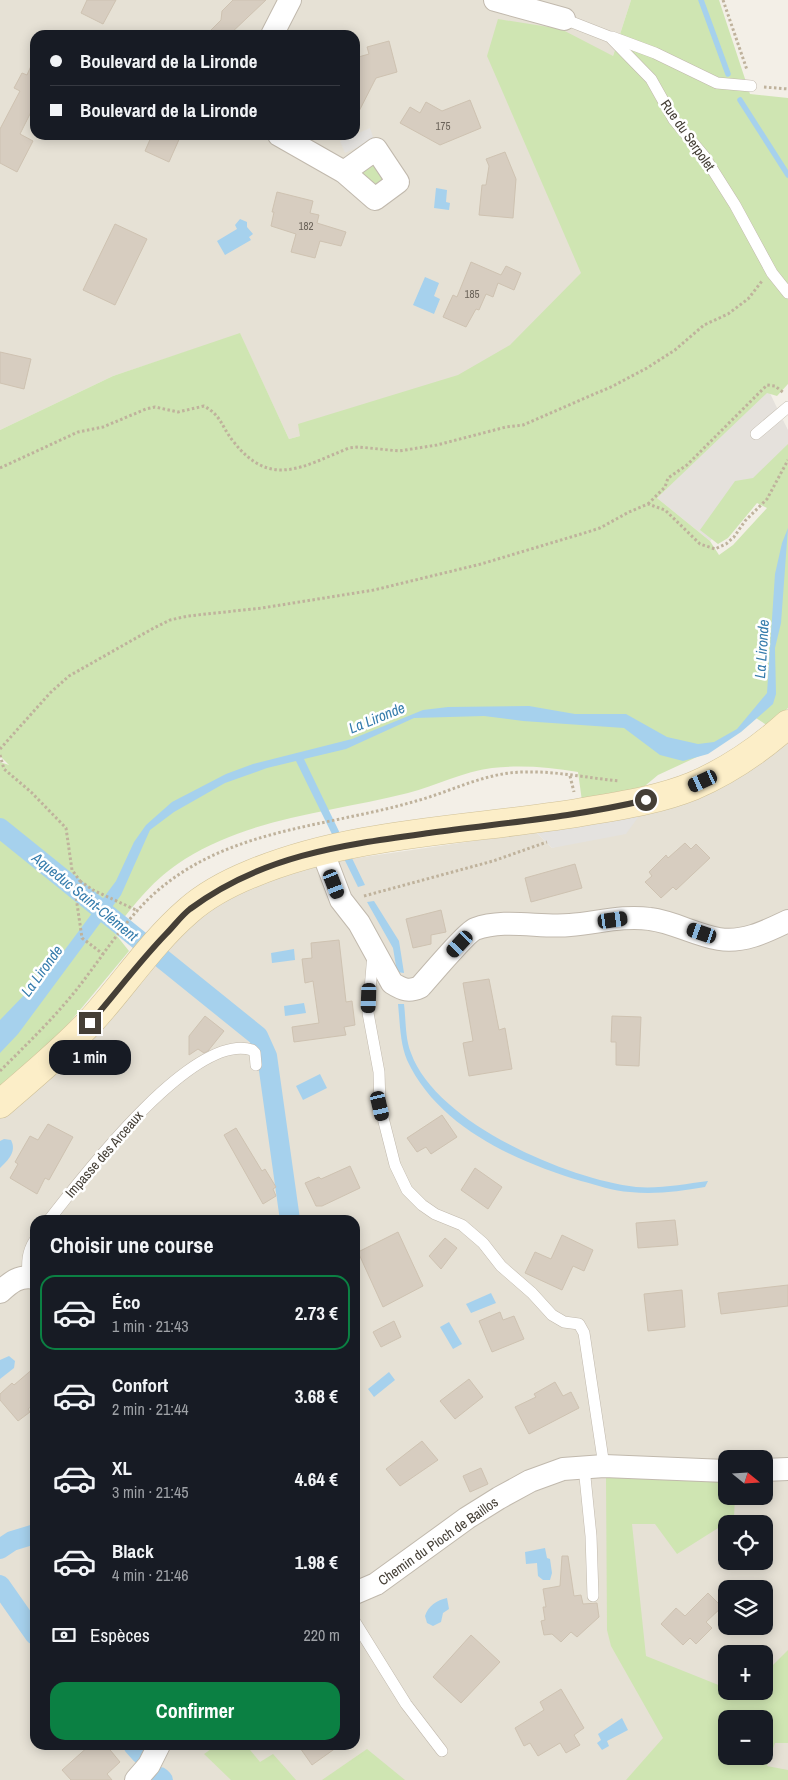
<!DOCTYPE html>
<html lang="fr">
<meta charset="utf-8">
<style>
body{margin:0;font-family:"Archivo Narrow",sans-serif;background:#242831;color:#f1f3f6;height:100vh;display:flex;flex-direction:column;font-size:19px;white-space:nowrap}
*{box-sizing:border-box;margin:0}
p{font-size:16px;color:#9ea1a6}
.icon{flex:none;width:28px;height:28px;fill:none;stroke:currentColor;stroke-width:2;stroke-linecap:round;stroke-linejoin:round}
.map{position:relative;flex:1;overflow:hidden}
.drawer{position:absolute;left:30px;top:1215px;width:330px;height:535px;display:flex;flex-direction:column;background:#171b24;border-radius:15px;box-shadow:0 2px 12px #0003}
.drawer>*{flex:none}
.guide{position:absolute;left:30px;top:30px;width:330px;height:110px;border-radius:15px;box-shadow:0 2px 12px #0003;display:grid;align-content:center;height:110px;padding:0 20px;background:#171b24}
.needle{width:32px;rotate:108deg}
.buttons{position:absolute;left:718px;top:1450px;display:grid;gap:10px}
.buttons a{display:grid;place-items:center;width:55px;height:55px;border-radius:10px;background:#171b24;box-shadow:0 2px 12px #0003;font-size:25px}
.end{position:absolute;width:22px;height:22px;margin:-11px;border:6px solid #453f36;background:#fff;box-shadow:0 0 0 2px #fff}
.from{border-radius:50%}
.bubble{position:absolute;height:35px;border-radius:15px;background:#171b24;box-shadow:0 2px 12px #0003;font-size:16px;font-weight:700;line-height:35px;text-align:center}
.car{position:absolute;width:15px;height:30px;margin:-15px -8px;border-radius:6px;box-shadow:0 0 4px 1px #0007;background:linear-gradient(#222 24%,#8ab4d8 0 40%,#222 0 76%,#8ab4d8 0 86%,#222 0)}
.guide b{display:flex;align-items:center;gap:18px;height:48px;font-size:19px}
.guide b+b{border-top:1px solid #363941}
.guide i{width:12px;height:12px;background:#f1f3f6}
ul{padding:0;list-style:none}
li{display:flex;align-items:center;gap:15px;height:75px;margin:0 10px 8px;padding:0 10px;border:2px solid transparent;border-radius:15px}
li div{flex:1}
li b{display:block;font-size:19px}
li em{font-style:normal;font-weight:700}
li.active{border-color:#0b8043}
li>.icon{width:45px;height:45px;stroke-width:1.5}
h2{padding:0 20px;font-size:22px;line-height:60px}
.pay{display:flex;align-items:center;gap:12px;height:55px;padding:0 20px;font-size:19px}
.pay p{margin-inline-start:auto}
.button{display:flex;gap:10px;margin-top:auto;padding:10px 20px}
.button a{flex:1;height:58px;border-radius:15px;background:#0b8043;color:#fff;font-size:20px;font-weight:700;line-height:58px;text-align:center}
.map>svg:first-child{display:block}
.residential{fill:#e6e1d5;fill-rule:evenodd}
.industrial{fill:#e5e1dc}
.green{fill:#cfe5b2;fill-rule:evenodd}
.parking{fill:#e4e2df}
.water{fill:#a6d1ed}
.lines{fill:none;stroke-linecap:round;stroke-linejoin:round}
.stream{stroke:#a6d1ed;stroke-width:5.5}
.canal{stroke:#a6d1ed;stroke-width:20}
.building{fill:#d7cdc0;stroke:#cec2b1}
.lane-casing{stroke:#c1b9ad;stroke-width:12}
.street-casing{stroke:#c1b9ad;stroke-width:24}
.secondary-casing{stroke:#d0c198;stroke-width:29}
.path{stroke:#bfb29c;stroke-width:3;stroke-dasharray:2.5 2.5;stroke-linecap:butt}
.lane{stroke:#fff;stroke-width:11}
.street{stroke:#fff;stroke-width:22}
.secondary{stroke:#fceec8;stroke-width:28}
.route{stroke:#453f36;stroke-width:6}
.labels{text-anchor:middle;stroke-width:5;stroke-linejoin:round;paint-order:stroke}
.number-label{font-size:11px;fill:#6a6258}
.street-label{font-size:14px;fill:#453f36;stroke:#fff}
.water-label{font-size:15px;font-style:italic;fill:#357cac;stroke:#fff}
</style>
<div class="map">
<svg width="788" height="1780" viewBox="0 0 788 1780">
<rect width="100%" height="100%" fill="#f3efe7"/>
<g class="residential">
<path d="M0 0H631L610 65 624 352 533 372 289 439 240 334 113 376 0 430ZM35 35H355V135H35Z"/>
<path d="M788 737V1780H0V1104L211 894 343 860 536 832 552 848 639 816ZM35 1220H355V1745H35ZM726 1459H764V1496H726ZM726 1524H764V1561H726ZM726 1589H764V1626H726ZM726 1654H764V1691H726ZM726 1719H764V1756H726Z"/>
</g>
<polygon class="industrial" points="768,389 778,410 772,424 783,420 788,430 788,447 758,496 710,541 657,498"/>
<g class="green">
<path d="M631 0H719L750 94 788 98V384L777 396 767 393 657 498 710 541 719 555 733 545 767 508 757 503 728 538 718 544 700 530 735 481 753 478 788 444V708L768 726 756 718 712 750 658 775 640 790 582 801 578 772C549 767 520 765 492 768 464 771 436 786 408 793 333 812 252 817 185 859 152 880 137 902 113 931L129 951 65 1028 41 1053 0 1088V762L9 765 0 756V430L113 376 240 333 289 439 300 436 298 424 458 375 510 345 581 273 487 56 498 19 561 29 613 56Z"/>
<polygon points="376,160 387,176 376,188 359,173"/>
<path d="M606 1478 726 1479V1496H735L734 1518 677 1554 655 1524H632L646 1656 726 1688V1691L743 1695 747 1691H764V1674L788 1650V1743H775L767 1766 788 1770V1780H626L663 1738 611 1646 607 1630ZM726 1719H764V1756H726Z"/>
<polygon points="217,1745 246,1745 260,1762 273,1754 296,1780 231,1780 204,1754"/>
<polygon points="367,1749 405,1780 322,1780"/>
</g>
<g class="parking">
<polygon points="370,128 374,140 345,153 340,141"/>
<polygon points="639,816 626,834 552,848 536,832"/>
</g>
<g class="water">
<polygon points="436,188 447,190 446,202 450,203 449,210 434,208"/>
<polygon points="240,219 247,222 247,227 253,234 249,237 251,240 225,255 217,241 237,229 235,225"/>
<polygon points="425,277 439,283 434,296 440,299 434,314 413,305"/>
<polygon points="788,528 781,623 775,648 776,694 773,704 741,732 708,754 683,761 660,755 624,728 523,721 484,716 414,718 346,749 304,759 365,885 358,887 296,761 267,768 225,783 174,812 150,830 121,895 18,1034 0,1053 0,1020 55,963 116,881 134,842 146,825 172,802 226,774 253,764 352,739 423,710 448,707 529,706 575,714 626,714 667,737 698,744 714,742 737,729 767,693 775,574 782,543"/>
<polygon points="374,901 399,941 404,973 397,972 393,948 367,902"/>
<polygon points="294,949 295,960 272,963 271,953"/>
<polygon points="304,1003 306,1013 285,1016 284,1006"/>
<path d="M398 1004H404C406 1020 405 1038 411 1053 436 1123 567 1179 636 1187 660 1189 684 1184 708 1181L705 1187C680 1191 655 1195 630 1192 613 1191 597 1185 581 1181 515 1161 438 1127 407 1060 400 1043 400 1023 398 1004Z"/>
<polygon points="320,1074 327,1088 303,1100 296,1086"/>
<path d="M4 1139 11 1140C17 1152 8 1160 0 1168V1141Z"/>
<polygon points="491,1293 496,1303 471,1313 466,1304"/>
<polygon points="449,1322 462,1344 453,1349 440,1327"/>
<polygon points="9,1356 15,1361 14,1368 0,1379 0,1360"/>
<polygon points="389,1372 395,1380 374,1397 368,1389"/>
<polygon points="545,1548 547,1558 550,1559 552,1573 550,1580 543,1580 538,1576 537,1563 526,1564 525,1552"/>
<path d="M447 1598 449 1609 443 1613 441 1622 433 1626 427 1623 425 1616C428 1606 437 1600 447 1598Z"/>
<polygon points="622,1718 628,1730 607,1741 609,1746 602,1750 597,1743 601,1740 598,1734"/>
</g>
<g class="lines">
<g class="stream">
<polyline points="701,0 728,74"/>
<polyline points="740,100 788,175"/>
</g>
<g class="canal">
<polyline points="0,828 258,1036 267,1056 290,1220"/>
<polyline points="0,1549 12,1541 35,1534"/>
<polyline points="0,1585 35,1635"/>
<polyline points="133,1745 141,1754"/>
<polyline points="160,1777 163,1780"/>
</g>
</g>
<g class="building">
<polygon points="87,0 116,0 103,24 81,13"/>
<polygon points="233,0 266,0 229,35 206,35 221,20 222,11"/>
<polygon points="389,41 397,72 376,78 355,119 355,58 369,54 367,47"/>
<polygon points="35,57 35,104 20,134 33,141 17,172 0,163 0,129 20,91 14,88 22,73 27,75"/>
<polygon points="470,100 481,128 440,145 400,123 410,107 420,113 426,102 442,111"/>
<polygon points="152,135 181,135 169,162 145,151"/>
<polygon points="505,152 516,179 513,218 479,215 482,185 486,185 489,166 486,159"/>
<polygon points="277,192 313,201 310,213 319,215 317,223 346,232 341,246 320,241 315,258 291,252 296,234 271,226 274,212 272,212"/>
<polygon points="115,224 147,239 115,305 83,290"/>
<polygon points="471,262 501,275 506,266 521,273 514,290 498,283 493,297 486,294 479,310 476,309 466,327 443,317 453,295 457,297"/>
<polygon points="0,352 31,359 24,389 0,383"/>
<polygon points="685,843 691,849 696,844 710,858 676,890 673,887 661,898 645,882 652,876 649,872 666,855 668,858"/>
<polygon points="575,864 582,888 531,902 525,878"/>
<polygon points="441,910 446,932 431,935 431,944 413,948 406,919"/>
<polygon points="339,940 346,1002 352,1001 355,1025 344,1027 346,1035 294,1042 292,1027 319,1023 313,981 305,983 302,959 312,958 311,943"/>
<polygon points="489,979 499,1030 505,1028 512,1069 469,1076 463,1043 473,1041 463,983"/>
<polygon points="205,1016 224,1031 208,1051 204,1053 198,1049 189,1055 189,1036"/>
<polygon points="612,1016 641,1017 639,1066 616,1065 616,1042 611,1042"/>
<polygon points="442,1115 457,1137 431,1154 426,1147 417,1152 407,1138"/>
<polygon points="48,1124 73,1137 49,1180 45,1178 37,1194 10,1178 18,1164 15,1162 30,1136 38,1140"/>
<polygon points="236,1128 262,1171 265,1169 276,1187 273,1189 276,1196 263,1204 224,1135"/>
<polygon points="350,1166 360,1188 322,1206 316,1206 305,1183 319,1177 321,1179"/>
<polygon points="475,1168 502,1187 488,1209 461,1190"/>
<polygon points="675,1220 678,1245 638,1248 636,1223"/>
<polygon points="398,1232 423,1286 383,1307 358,1252"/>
<polygon points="562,1235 593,1250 584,1271 573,1266 562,1290 525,1273 535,1252 551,1259"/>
<polygon points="445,1238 457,1248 441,1269 429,1256"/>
<polygon points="788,1285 788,1306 721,1314 718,1293"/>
<polygon points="682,1290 685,1327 648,1331 644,1294"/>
<polygon points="500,1312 503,1320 514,1316 524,1339 492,1352 479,1321"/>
<polygon points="394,1321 401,1337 381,1347 373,1332"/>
<polygon points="35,1367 35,1403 28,1409 30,1412 18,1421 0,1400 0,1394 12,1383 14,1385"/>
<polygon points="469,1379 483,1397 455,1419 440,1401"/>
<polygon points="555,1382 563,1396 571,1392 579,1408 529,1434 515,1407 536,1397 534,1394"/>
<polygon points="422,1441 438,1460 400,1486 386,1469"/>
<polygon points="481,1468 488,1484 470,1492 463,1476"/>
<polygon points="562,1556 568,1556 574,1596 581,1595 583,1604 597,1603 599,1617 577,1637 571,1632 561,1642 552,1634 544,1635 541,1621 545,1620 543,1607 546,1607 543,1589 560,1586"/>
<polygon points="708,1593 722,1607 706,1622 712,1628 696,1644 690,1638 683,1645 661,1624 676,1608 685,1616"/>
<polygon points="471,1635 500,1662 461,1703 433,1677"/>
<polygon points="561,1689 584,1728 574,1735 580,1745 566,1753 560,1743 538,1756 530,1743 524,1746 515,1728 544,1710 540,1702"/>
<polygon points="90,1745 106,1745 120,1762 107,1774 112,1780 71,1780 62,1770"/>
<polygon points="298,1745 340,1745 312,1765"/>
</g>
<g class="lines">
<g class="lane-casing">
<g id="lane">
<polyline points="564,19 610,37 651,79 674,120 704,156 735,205 772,273 788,293"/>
<polyline points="612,37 655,53 717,83 751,86"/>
<polyline points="756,434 788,407"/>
<polyline points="373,954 368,1013 379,1072 380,1106 395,1165 407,1190 422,1205 435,1214 462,1225 483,1243 501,1266 532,1293 552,1315 564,1322 579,1324 584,1333 604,1466"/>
<path d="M49 1220C81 1179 193 1031 252 1050L255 1053 256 1065"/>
<path d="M28 1277C27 1263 27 1252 35 1240"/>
<polyline points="584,1467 591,1536 593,1596"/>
<polyline points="355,1622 406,1704 442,1751"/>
</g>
</g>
<g class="street-casing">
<g id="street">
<polyline points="495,0 564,19"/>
<polyline points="272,35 290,0"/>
<polyline points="279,135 344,172 375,199 398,182 376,149 344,172"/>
<path d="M322 850 341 900 359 923 392 983C403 990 409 992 420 987 430 976 466 933 475 929 505 918 540 928 570 925 597 923 623 915 650 919 674 922 695 935 719 939 744 943 767 931 788 921"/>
<path d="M0 1292C11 1282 19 1275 35 1278"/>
<polyline points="764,1470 788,1469"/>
<polyline points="355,1593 376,1584 467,1518 499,1498 530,1481 563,1469 604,1466 726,1471"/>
<polyline points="136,1780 149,1765 159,1745"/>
</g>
</g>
<g class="secondary-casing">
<path id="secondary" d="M0 1104C31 1077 63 1051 91 1021 124 985 151 943 188 911 205 896 229 883 251 874 350 832 471 830 577 813 616 806 656 801 693 786 728 771 759 750 788 724"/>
</g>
<g class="path">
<polyline points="723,0 747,70"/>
<polyline points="764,87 788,89"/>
<path d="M0 468 78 432 103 427 146 409 155 407 178 412 204 406C222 416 221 426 233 441 270 489 302 467 349 448L359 447 399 451 437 445 506 427 523 425 613 386 647 368 675 350 704 325 728 314 748 299 762 281"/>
<polyline points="648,504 665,487 668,478 687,465 767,385 775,386 784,393"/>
<polyline points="0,749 50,693 69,676 152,629 170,620 188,616 262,608 374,590 481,564 581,534 600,528 629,512 648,504 665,510 700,544 715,549 726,544 734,537 745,521 767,499 788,460"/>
<polyline points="0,755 4,769 31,792 66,828 72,870 80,881 75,890 82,938 103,954"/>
<polyline points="570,776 574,792"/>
<polyline points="80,881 93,890 138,911"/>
<polyline points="364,896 493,861 547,842"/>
<path d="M0 1071C25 1046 50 1022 73 994 100 961 123 921 156 892 229 828 328 827 416 801 453 791 486 772 525 772 556 771 588 778 619 781"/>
</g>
<use href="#lane" class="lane"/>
<use href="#street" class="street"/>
<use href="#secondary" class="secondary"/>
</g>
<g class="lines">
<path class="route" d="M90 1023C116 993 139 962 166 934 174 926 181 916 190 909 263 855 342 845 429 833 501 823 575 817 646 800"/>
</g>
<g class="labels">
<g class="number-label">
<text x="443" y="130">175</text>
<text x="306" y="230">182</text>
<text x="472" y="298">185</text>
</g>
<g class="street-label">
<text transform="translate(688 135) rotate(55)" y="5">Rue du Serpolet</text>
<text transform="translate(104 1154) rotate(-49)" y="5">Impasse des Arceaux</text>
<text transform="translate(438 1541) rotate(-35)" y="5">Chemin du Pioch de Baillos</text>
</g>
<g class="water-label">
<text transform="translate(762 649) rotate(-86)" y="5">La Lironde</text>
<text transform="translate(377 718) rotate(-22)" y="5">La Lironde</text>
<text transform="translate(85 897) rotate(39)" y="5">Aqueduc Saint-Clément</text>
<text transform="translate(42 971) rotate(-54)" y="5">La Lironde</text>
</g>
</g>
</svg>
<div class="buttons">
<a><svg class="needle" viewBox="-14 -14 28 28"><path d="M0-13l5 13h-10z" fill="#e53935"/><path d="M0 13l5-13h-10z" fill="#9ea1a6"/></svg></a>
<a><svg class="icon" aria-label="locate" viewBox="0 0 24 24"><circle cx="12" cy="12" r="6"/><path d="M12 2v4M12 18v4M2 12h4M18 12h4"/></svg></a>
<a><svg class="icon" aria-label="layers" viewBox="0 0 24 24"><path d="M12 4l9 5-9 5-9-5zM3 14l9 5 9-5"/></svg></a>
<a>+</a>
<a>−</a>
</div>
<i class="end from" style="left:646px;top:800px"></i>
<i class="end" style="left:90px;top:1023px"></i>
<div class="bubble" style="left:49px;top:1040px;width:82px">1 min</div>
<i class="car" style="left:703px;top:781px;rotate:245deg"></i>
<i class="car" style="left:334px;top:884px;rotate:159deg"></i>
<i class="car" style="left:613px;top:920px;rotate:82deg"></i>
<i class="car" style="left:702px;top:933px;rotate:289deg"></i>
<i class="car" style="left:460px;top:944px;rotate:223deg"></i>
<i class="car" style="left:369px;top:998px;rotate:182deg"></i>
<i class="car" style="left:380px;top:1106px;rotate:167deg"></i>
<div class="guide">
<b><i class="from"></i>Boulevard de la Lironde</b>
<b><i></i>Boulevard de la Lironde</b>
</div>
<section class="drawer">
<h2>Choisir une course</h2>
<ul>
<li class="active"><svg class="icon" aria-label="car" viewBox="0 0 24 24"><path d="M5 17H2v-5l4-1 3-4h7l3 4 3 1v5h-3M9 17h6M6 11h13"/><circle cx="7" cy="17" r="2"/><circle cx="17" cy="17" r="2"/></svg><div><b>Éco</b><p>1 min · 21:43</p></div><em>2.73 €</em></li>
<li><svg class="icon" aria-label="car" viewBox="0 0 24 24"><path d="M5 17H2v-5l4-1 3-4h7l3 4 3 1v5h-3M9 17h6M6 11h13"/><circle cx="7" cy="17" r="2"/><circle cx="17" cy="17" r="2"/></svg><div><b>Confort</b><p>2 min · 21:44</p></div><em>3.68 €</em></li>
<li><svg class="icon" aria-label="car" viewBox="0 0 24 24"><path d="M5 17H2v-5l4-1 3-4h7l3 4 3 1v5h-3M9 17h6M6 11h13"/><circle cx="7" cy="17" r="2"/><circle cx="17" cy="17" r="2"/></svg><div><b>XL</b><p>3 min · 21:45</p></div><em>4.64 €</em></li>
<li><svg class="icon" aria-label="car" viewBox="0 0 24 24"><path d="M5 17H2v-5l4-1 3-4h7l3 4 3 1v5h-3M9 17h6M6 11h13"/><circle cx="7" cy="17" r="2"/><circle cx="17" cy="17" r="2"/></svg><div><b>Black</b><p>4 min · 21:46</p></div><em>1.98 €</em></li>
</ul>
<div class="pay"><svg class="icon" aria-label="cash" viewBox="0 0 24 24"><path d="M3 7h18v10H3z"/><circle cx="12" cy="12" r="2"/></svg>Espèces<p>220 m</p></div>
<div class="button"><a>Confirmer</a></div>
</section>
</div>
